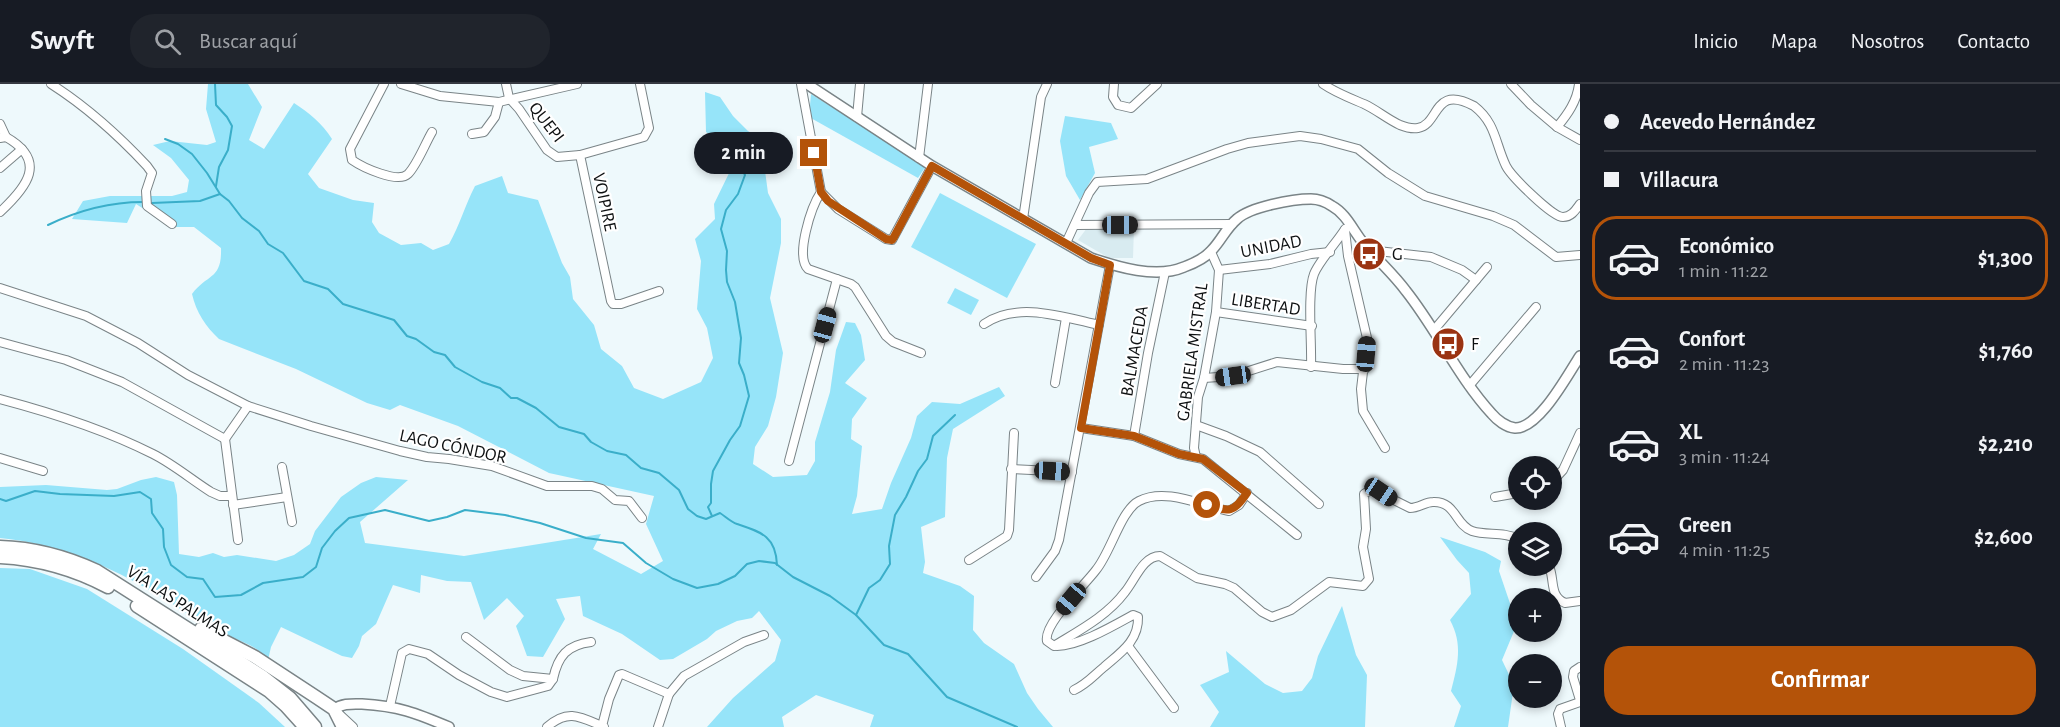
<!DOCTYPE html>
<html lang="es">
<meta charset="utf-8">
<style>
body{margin:0;font-family:"Alegreya Sans",sans-serif;background:#20242c;color:#f1f3f6;height:100vh;display:flex;flex-direction:column;font-size:22px;white-space:nowrap}
*{box-sizing:border-box;margin:0}
p{font-size:20px;color:#9ea1a6}
.icon{flex:none;width:33px;height:33px;fill:none;stroke:currentColor;stroke-width:2;stroke-linecap:round;stroke-linejoin:round}
.map{position:relative;flex:1;overflow:hidden}
.panel{display:flex;flex-direction:column;background:#171b24;width:480px}
.panel>*{flex:none}
.top-card{display:grid;align-content:center;height:132px;padding:0 24px;background:#171b24}
.fabs{position:absolute;left:1508px;top:372px;display:grid;gap:12px}
.fabs a{display:grid;place-items:center;width:54px;height:54px;border-radius:50%;background:#171b24;box-shadow:0 3px 9px #0003;font-size:30px}
.end{position:absolute;width:27px;height:27px;margin:-14px;border:8px solid #b45309;background:#fff;box-shadow:0 0 0 3px #fff}
.from{border-radius:50%}
.bubble{position:absolute;height:42px;border-radius:21px;background:#171b24;box-shadow:0 3px 9px #0003;font-size:20px;font-weight:600;line-height:42px;text-align:center}
.car{position:absolute;width:18px;height:36px;margin:-18px -9px;border-radius:8px;box-shadow:0 0 4px 2px #0007;background:linear-gradient(#222 24%,#8ab4d8 0 40%,#222 0 76%,#8ab4d8 0 86%,#222 0)}
.top-card b{display:flex;align-items:center;gap:21px;height:57px;font-size:22px}
.top-card b+b{border-top:2px solid #363941}
.top-card i{width:15px;height:15px;background:#f1f3f6}
ul{padding:0;list-style:none}
li{display:flex;align-items:center;gap:18px;height:84px;margin:0 12px 9px;padding:0 12px;border:3px solid transparent;border-radius:24px}
li div{flex:1}
li b{display:block;font-size:22px}
li em{font-style:normal;font-weight:600}
li.on{border-color:#b45309}
li>.icon{width:54px;height:54px;stroke-width:1.5}
.action{display:flex;gap:12px;margin-top:auto;padding:12px 24px}
.action a{flex:1;height:69px;border-radius:24px;background:#b45309;color:#fff;font-size:24px;font-weight:600;line-height:69px;text-align:center}
header{display:flex;align-items:center;gap:36px;box-sizing:border-box;height:84px;padding:0 30px;background:#171b24;border-bottom:2px solid #363941}
header strong{font-size:28px}
nav{display:flex;gap:33px;margin-inline-start:auto;font-size:21px}
.search{width:420px;height:54px;background:#20242c;display:flex;align-items:center;gap:15px;box-sizing:border-box;padding:0 21px;border-radius:24px;color:#9ea1a6;font-size:22px}
main{display:flex;flex:1;min-height:0}
.map>svg:first-child{display:block}
.built{fill:#d8ebf0}
.green{fill:#96e4f9}
.lines{fill:none;stroke-linecap:round;stroke-linejoin:round}
.stream{stroke:#3aaec9;stroke-width:2}
.minor-casing{stroke:#7a8487;stroke-width:10}
.tertiary-casing{stroke:#7a8487;stroke-width:12}
.trunk-casing{stroke:#7a8487;stroke-width:15}
.minor{stroke:#fff;stroke-width:8}
.tertiary{stroke:#fff;stroke-width:9}
.trunk{stroke:#fff;stroke-width:12}
.route{stroke:#b45309;stroke-width:8}
.labels{text-anchor:middle;stroke-width:4.5;stroke-linejoin:round;paint-order:stroke}
.street-label{font-size:18px;fill:#0d1011;stroke:#fff}
.poi-label{font-size:18px;fill:#0d1011;stroke:#fff;text-anchor:start}
</style>
<header>
<strong>Swyft</strong>
<div class="search"><svg class="icon" aria-label="search" viewBox="0 0 24 24"><circle cx="10" cy="10" r="6"/><path d="M15 15l6 6"/></svg>Buscar aquí</div>
<nav><a>Inicio</a><a>Mapa</a><a>Nosotros</a><a>Contacto</a></nav>
</header>
<main>
<div class="map">
<svg width="1580" height="643" viewBox="0 0 1580 643">
<rect width="100%" height="100%" fill="#eef9fc"/>
<polygon class="built" points="1087,144 1134,144 1133,174 1109,174 1078,156"/>
<g class="green">
<path d="M208 0H248L262 23 249 56 264 65 294 19C309 29 322 39 332 55L308 90 319 104 353 116 374 119 372 138 379 149 401 161 421 159 433 166 449 160C460 141 465 121 475 102L502 92 508 109 538 116 562 179 570 193 573 215 594 241 601 265 622 282 634 304 663 315 701 298 713 274 707 244 697 225 701 177 695 155 715 135 714 120 733 81 730 63 706 48 705 8 720 13 733 32 748 47 765 58 763 72 768 109 781 135V159L770 214 783 269 776 313 768 342 755 363 753 380 773 393 807 391 815 377V358L830 308 836 266 846 238 855 239 861 251 865 276 845 299 867 314 852 335 851 355 862 362 857 412 852 430 882 425 891 399 911 354 917 332 932 318 960 320 999 303 1005 312 953 345 947 374 945 433 921 443 925 478 923 489 960 502 974 512 973 546 984 559 1014 580 1027 609 1038 625 1053 643H870L874 631 816 611 782 633 784 643H707L733 614 775 577 781 556 759 527 752 534 737 537 716 547 707 555 673 575 660 576 622 550 583 532 580 512 556 515 565 535 543 573 527 572 516 542 524 532 507 514 484 536 471 498 447 497 421 491 420 509 393 501 376 540 362 552 359 562 352 574 342 572 281 543 271 563 268 576C256 559 231 555 213 545 194 535 177 522 158 511 110 482 56 459 0 454V403L46 401 107 406 117 405 141 396 156 393 174 398 177 411 179 470 199 473 213 469 224 473 237 471 276 477 294 471 310 460 315 447 341 413 361 399 376 393 408 396 360 438 365 459 464 472 601 450 593 465 641 490 663 477 646 440 654 412 549 389 458 342 400 321 390 326 367 319 296 285 219 255C206 243 196 228 192 210 208 189 222 196 221 164L194 143H172L136 120 127 139 72 135 83 117 110 112H172L187 108 189 96 171 74 153 61 170 57 207 61 216 58 206 25Z"/>
<polygon points="811,10 926,82 918,94 809,33"/>
<polygon points="1065,32 1111,39 1118,55 1089,63 1095,89 1080,116 1066,92 1060,57"/>
<polygon points="940,109 1036,160 1007,214 911,163"/>
<polygon points="955,204 979,216 971,231 947,219"/>
<path d="M1440 453 1485 468 1501 477 1499 487 1517 540 1502 576 1514 601 1508 643H1454L1461 622 1451 607C1458 581 1463 560 1450 536L1471 510 1469 489 1457 476Z"/>
<polygon points="0,484 30,485 87,505 183,565 259,619 285,643 0,643"/>
<polygon points="1342,522 1356,571 1367,591 1365,643 1210,643 1219,628 1200,601 1229,588 1226,567 1265,600 1283,609 1302,607 1312,594 1318,572"/>
</g>
<g class="lines">
<g class="stream">
<polyline points="215,0 216,21 227,33 232,42 228,66 219,83 216,102"/>
<path d="M165 55 178 60 192 70 207 89 220 110 229 117 242 134 259 147 268 160 283 169 304 197 328 205 343 220 394 236 407 252 416 255 434 268 445 271 455 283 482 298 500 304 511 314H517L536 324 559 343 584 350 591 358 607 367 626 371 641 384 659 389 679 406 688 425 697 432 706 435 720 429C726 433 731 438 737 440 761 448 776 452 777 481"/>
<polyline points="152,119 200,117 220,110"/>
<path d="M48 141C77 127 110 118 143 118"/>
<polyline points="0,415 6,417 35,407 60,410 114,412 140,408 151,415 152,429 163,445 164,463 171,481 187,493 203,495 215,513 241,511 263,499 303,493 316,483 322,464 335,447 349,434 385,426 429,437 447,433 465,426 505,431 540,439 586,454 623,459 646,479 673,495 697,504 718,500 735,492 747,480 759,477 775,479 793,493 830,512 856,531 884,561 908,570 947,613 1017,643"/>
<polyline points="712,432 708,423 711,419 711,400 713,387 730,356 740,342 749,312 744,291 739,279 741,254 735,218 727,198 726,186 727,167 721,145 726,126 738,110 745,91 741,83"/>
<polyline points="856,531 869,504 880,496 890,480 889,462 895,431 906,413 918,387 927,375 933,352 955,331"/>
</g>
<g class="minor-casing">
<g id="minor">
<path d="M51 0C87 23 118 51 147 82L152 89 146 107 147 122 172 140"/>
<path d="M384 0 350 65 352 76C362 83 398 100 408 90 417 81 425 60 432 48"/>
<polyline points="401,0 440,12 499,18 577,0"/>
<polyline points="506,0 509,14 519,25 547,66 557,73 580,71"/>
<polyline points="640,0 649,44 644,53 580,71 611,217 613,220 621,220 659,207"/>
<path d="M801 0 821 108C811 123 795 172 808 185L851 200 855 203 886 252 893 258 921 269"/>
<polyline points="1114,0 1113,13 1118,21 1131,24 1157,0"/>
<path d="M1323 0C1336 9 1350 14 1364 20 1377 26 1387 35 1400 41 1405 43 1412 45 1418 44 1440 40 1433 0 1474 22 1496 39 1495 59 1506 82 1511 92 1552 133 1563 133 1571 133 1575 127 1580 120"/>
<polyline points="1511,0 1531,21 1557,43 1580,56"/>
<polyline points="857,33 860,0"/>
<polyline points="0,40 6,53"/>
<path d="M1557 43C1568 30 1577 17 1579 0"/>
<polyline points="472,50 484,48 495,33 499,18"/>
<path d="M0 54 6 53C48 77 27 103 0 128"/>
<polyline points="919,74 928,0"/>
<polyline points="0,84 22,65"/>
<polyline points="821,108 838,125 886,155 892,156 932,82"/>
<polyline points="1023,135 1041,13 1047,0"/>
<polyline points="1075,141 1232,140"/>
<polyline points="1345,146 1348,172 1367,254 1361,305 1363,327 1385,364"/>
<polyline points="1066,159 1089,109 1097,98 1147,95 1227,65 1248,59 1300,52 1321,55 1358,65 1388,89 1425,112 1493,132 1514,141 1556,173 1580,171"/>
<polyline points="1369,166 1431,173 1462,186 1476,196"/>
<polyline points="1219,186 1270,180 1311,170 1330,168"/>
<polyline points="0,204 86,232 138,259 188,291 248,322 311,342 400,367 427,373 449,375 492,382 547,402 592,402 602,405 615,416 629,417 642,434"/>
<polyline points="1216,228 1312,242"/>
<path d="M984 240C1017 217 1063 233 1099 241"/>
<polyline points="1434,246 1487,183"/>
<polyline points="0,258 66,276 122,298 225,355"/>
<path d="M1311 283C1312 261 1307 208 1314 190 1319 177 1337 158 1345 145"/>
<polyline points="1204,294 1233,292 1277,278 1343,285 1365,285"/>
<polyline points="1055,299 1066,234"/>
<polyline points="1469,302 1536,223"/>
<path d="M0 315C53 329 104 345 153 370 173 380 192 396 211 408L220 412H232"/>
<polyline points="1196,341 1226,352 1260,368 1319,420"/>
<polyline points="1081,344 1134,352 1179,370 1203,375 1297,451"/>
<polyline points="1134,352 1148,269 1165,188"/>
<polyline points="225,355 238,456"/>
<polyline points="225,355 248,322"/>
<polyline points="1196,373 1194,364 1198,313 1204,294 1216,228 1219,186 1211,168"/>
<polyline points="0,374 43,387"/>
<polyline points="789,377 837,195"/>
<polyline points="282,383 292,438"/>
<polyline points="1011,385 1072,388"/>
<polyline points="1551,399 1563,386 1580,349"/>
<path d="M1247 409 1239 421 1229 427C1202 422 1166 403 1139 417 1121 426 1111 468 1096 486 1085 501 1043 540 1047 557L1054 562C1080 546 1107 532 1125 508 1135 496 1143 472 1160 472L1197 494 1225 500 1234 504 1262 528 1272 533 1291 526 1329 498 1363 502 1369 495 1363 463 1366 445 1364 410 1372 405 1410 424C1419 424 1425 418 1433 418 1456 417 1455 441 1472 447 1487 452 1503 447 1518 455"/>
<polyline points="1495,413 1518,409"/>
<polyline points="233,421 287,413"/>
<polyline points="969,476 1007,452 1009,446 1014,349"/>
<path d="M1549 482C1555 496 1549 512 1565 519L1580 517"/>
<polyline points="1036,493 1055,467 1059,456 1110,181"/>
<path d="M1057 562C1079 562 1113 542 1133 531L1138 533C1139 557 1120 569 1104 583 1093 592 1087 600 1074 606"/>
<polyline points="1128,562 1174,624"/>
<polyline points="1580,583 1574,587 1573,593 1580,616"/>
<path d="M553 595C558 572 567 561 591 558"/>
<polyline points="390,622 402,569 409,565 428,570 459,591 491,608 507,613 548,602 553,595 523,592 510,586 466,553"/>
<polyline points="339,630 353,643"/>
<polyline points="602,642 609,615 619,591 622,590 669,610 684,592 744,558 764,551"/>
<path d="M547 643C568 624 581 633 604 643"/>
<polyline points="658,643 669,610"/>
<polyline points="1561,643 1558,630 1560,625 1580,618"/>
</g>
</g>
<g class="tertiary-casing">
<g id="tertiary">
<path d="M807 0 932 82 1091 174C1118 183 1156 195 1184 183 1192 180 1205 174 1211 167 1221 157 1226 144 1237 135 1250 123 1292 115 1311 115 1318 115 1326 118 1332 122 1345 129 1352 144 1361 156 1375 174 1393 189 1406 207 1437 246 1458 293 1492 330 1497 336 1506 343 1515 344 1539 345 1568 290 1580 272"/>
<path d="M334 625C343 619 352 620 362 620 398 622 416 629 449 643"/>
</g>
</g>
<g class="trunk-casing">
<g id="trunk">
<path d="M0 463C33 464 67 473 97 487L262 592 290 614 315 643"/>
<path d="M0 473C38 475 74 485 108 503"/>
<polyline points="137,522 269,607 286,622 305,643"/>
<polyline points="201,545 255,573 316,613 334,625 343,643"/>
</g>
</g>
<use href="#minor" class="minor"/>
<use href="#tertiary" class="tertiary"/>
<use href="#trunk" class="trunk"/>
</g>
<g class="lines">
<path class="route" d="M814 69 821 108 828 117 886 155 892 156 894 153 932 82 1091 174 1110 181 1081 344 1134 352 1179 370 1203 375 1247 409C1233 429 1230 428 1207 421"/>
</g>
<defs>
<g id="bus-disc" transform="scale(1.725)"><circle r="9.5" fill="#9a3312" stroke="#fff"/><path d="M-5-6H5V4H4V6H2V4H-2V6H-4V4H-5ZM-3.5-4V0h7V-4ZM-3.5 1.2v1.5H-2V1.2ZM2 1.2v1.5H3.5V1.2Z" fill="#fff"/></g>
</defs>
<g fill-rule="evenodd">
<use href="#bus-disc" x="1369" y="170"/>
<use href="#bus-disc" x="1448" y="260"/>
</g>
<g class="labels">
<g class="street-label">
<text transform="translate(547 38) rotate(52)" y="6">QUEPI</text>
<text transform="translate(605 118) rotate(78)" y="6">VOIPIRE</text>
<text transform="translate(1271 162) rotate(-11)" y="6">UNIDAD</text>
<text transform="translate(1266 220) rotate(9)" y="6">LIBERTAD</text>
<text transform="translate(1134 267) rotate(-80)" y="6">BALMACEDA</text>
<text transform="translate(1192 268) rotate(-82)" y="6">GABRIELA MISTRAL</text>
<text transform="translate(453 362) rotate(12)" y="6">LAGO CÓNDOR</text>
<text transform="translate(178 517) rotate(33)" y="6">VÍA LAS PALMAS</text>
</g>
<g class="poi-label">
<text x="1392" y="176">G</text>
<text x="1471" y="266">F</text>
</g>
</g>
</svg>
<div class="fabs">
<a><svg class="icon" aria-label="locate" viewBox="0 0 24 24"><circle cx="12" cy="12" r="6"/><path d="M12 2v4M12 18v4M2 12h4M18 12h4"/></svg></a>
<a><svg class="icon" aria-label="layers" viewBox="0 0 24 24"><path d="M12 4l9 5-9 5-9-5zM3 14l9 5 9-5"/></svg></a>
<a>+</a>
<a>−</a>
</div>
<i class="end from" style="left:1207px;top:421px"></i>
<i class="end" style="left:814px;top:69px"></i>
<div class="bubble" style="left:694px;top:48px;width:99px">2 min</div>
<i class="car" style="left:1120px;top:141px;rotate:90deg"></i>
<i class="car" style="left:825px;top:241px;rotate:15deg"></i>
<i class="car" style="left:1366px;top:270px;rotate:5deg"></i>
<i class="car" style="left:1233px;top:292px;rotate:262deg"></i>
<i class="car" style="left:1052px;top:387px;rotate:93deg"></i>
<i class="car" style="left:1381px;top:408px;rotate:124deg"></i>
<i class="car" style="left:1071px;top:515px;rotate:220deg"></i>
</div>
<section class="panel">
<div class="top-card">
<b><i class="from"></i>Acevedo Hernández</b>
<b><i></i>Villacura</b>
</div>
<ul>
<li class="on"><svg class="icon" aria-label="car" viewBox="0 0 24 24"><path d="M5 17H2v-5l4-1 3-4h7l3 4 3 1v5h-3M9 17h6M6 11h13"/><circle cx="7" cy="17" r="2"/><circle cx="17" cy="17" r="2"/></svg><div><b>Económico</b><p>1 min · 11:22</p></div><em>$1,300</em></li>
<li><svg class="icon" aria-label="car" viewBox="0 0 24 24"><path d="M5 17H2v-5l4-1 3-4h7l3 4 3 1v5h-3M9 17h6M6 11h13"/><circle cx="7" cy="17" r="2"/><circle cx="17" cy="17" r="2"/></svg><div><b>Confort</b><p>2 min · 11:23</p></div><em>$1,760</em></li>
<li><svg class="icon" aria-label="car" viewBox="0 0 24 24"><path d="M5 17H2v-5l4-1 3-4h7l3 4 3 1v5h-3M9 17h6M6 11h13"/><circle cx="7" cy="17" r="2"/><circle cx="17" cy="17" r="2"/></svg><div><b>XL</b><p>3 min · 11:24</p></div><em>$2,210</em></li>
<li><svg class="icon" aria-label="car" viewBox="0 0 24 24"><path d="M5 17H2v-5l4-1 3-4h7l3 4 3 1v5h-3M9 17h6M6 11h13"/><circle cx="7" cy="17" r="2"/><circle cx="17" cy="17" r="2"/></svg><div><b>Green</b><p>4 min · 11:25</p></div><em>$2,600</em></li>
</ul>
<div class="action"><a>Confirmar</a></div>
</section>
</main>
